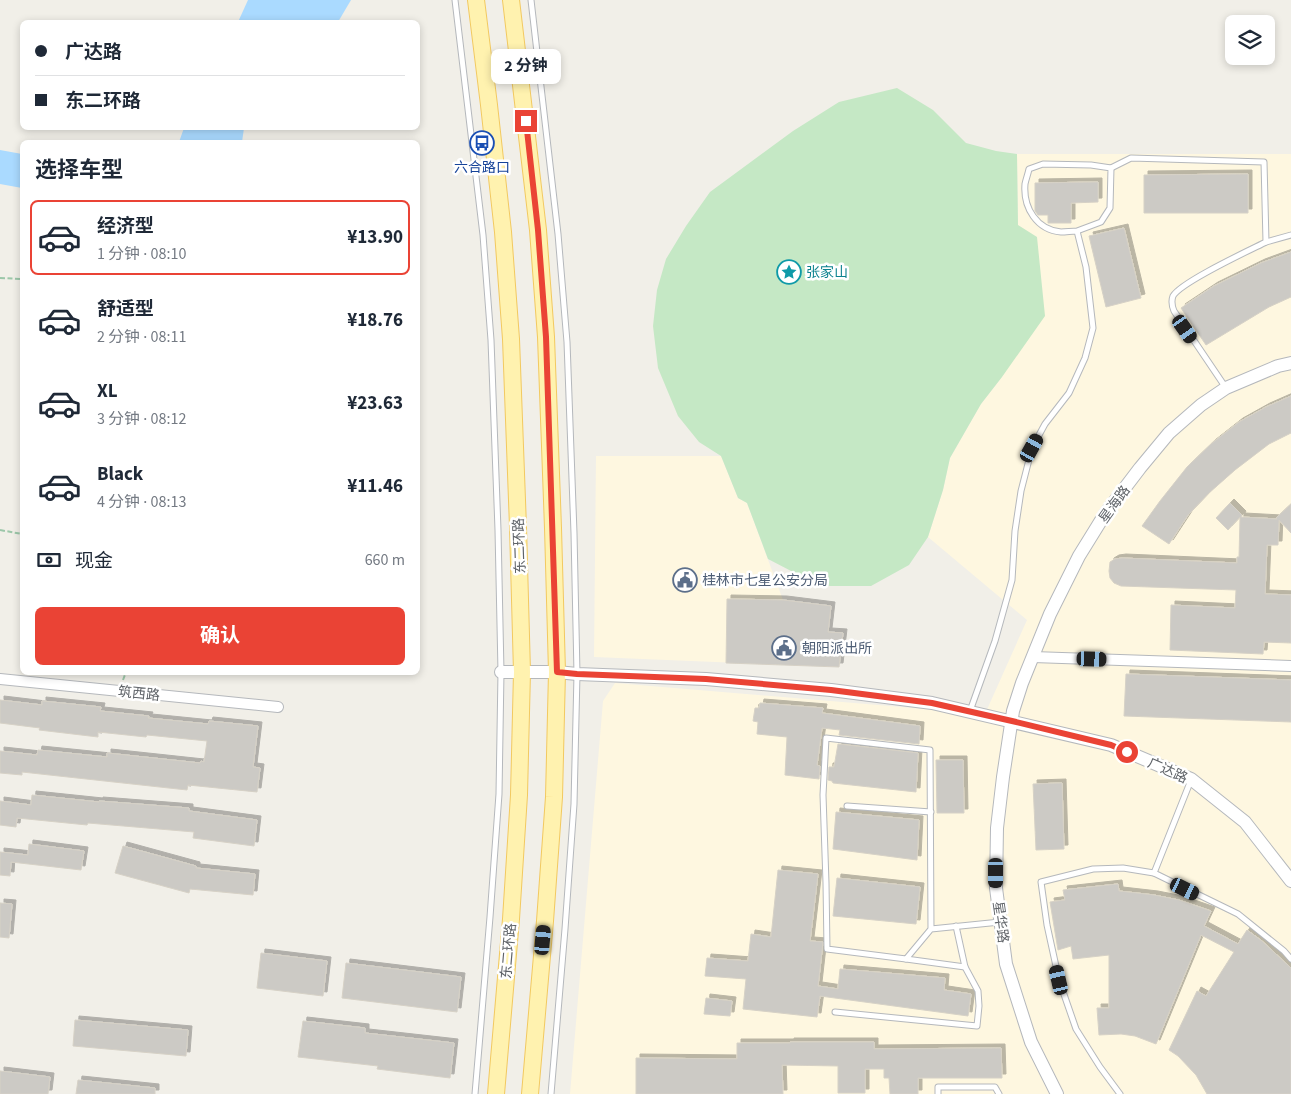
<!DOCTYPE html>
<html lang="zh">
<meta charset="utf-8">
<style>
body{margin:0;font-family:"Source Sans 3","Noto Sans SC",sans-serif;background:#f2f2f3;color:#1f2937;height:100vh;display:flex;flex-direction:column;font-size:19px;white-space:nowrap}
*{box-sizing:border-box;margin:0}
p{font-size:16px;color:#747a83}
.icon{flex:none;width:28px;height:28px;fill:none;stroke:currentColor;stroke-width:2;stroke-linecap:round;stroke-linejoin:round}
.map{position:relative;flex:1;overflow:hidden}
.side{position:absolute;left:20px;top:140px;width:400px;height:535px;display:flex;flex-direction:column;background:#fff;border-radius:8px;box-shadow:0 2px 8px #0003}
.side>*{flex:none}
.banner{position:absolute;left:20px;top:20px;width:400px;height:110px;border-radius:8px;box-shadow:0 2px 8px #0003;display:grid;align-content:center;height:110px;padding:0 15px;background:#fff}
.controls{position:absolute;left:1225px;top:15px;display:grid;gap:10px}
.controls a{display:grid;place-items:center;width:50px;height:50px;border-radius:8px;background:#fff;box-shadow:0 2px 8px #0003;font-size:25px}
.end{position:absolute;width:22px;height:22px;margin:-11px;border:6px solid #ea4335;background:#fff;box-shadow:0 0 0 2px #fff}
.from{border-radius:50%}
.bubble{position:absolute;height:35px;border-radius:8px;background:#fff;box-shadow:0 2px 8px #0003;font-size:16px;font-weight:700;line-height:35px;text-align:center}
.car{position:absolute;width:15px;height:30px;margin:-15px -8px;border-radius:6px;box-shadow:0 0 4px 1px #0007;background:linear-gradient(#222 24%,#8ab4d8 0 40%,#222 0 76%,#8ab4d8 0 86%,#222 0)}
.banner b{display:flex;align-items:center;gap:18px;height:48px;font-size:19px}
.banner b+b{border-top:1px solid #e0e1e3}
.banner i{width:12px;height:12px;background:#1f2937}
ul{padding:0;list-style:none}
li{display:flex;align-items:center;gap:15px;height:75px;margin:0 10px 8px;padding:0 5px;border:2px solid transparent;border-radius:8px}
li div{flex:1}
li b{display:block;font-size:19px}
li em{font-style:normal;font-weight:700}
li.current{border-color:#ea4335}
li>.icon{width:45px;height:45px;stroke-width:1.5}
h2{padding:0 15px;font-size:22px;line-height:60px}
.pay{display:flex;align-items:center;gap:12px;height:55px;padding:0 15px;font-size:19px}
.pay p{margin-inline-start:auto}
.cta{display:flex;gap:10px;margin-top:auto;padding:10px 15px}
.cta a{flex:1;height:58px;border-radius:8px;background:#ea4335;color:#fff;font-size:20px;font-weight:700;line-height:58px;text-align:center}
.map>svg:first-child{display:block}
.commercial{fill:#fef7e0}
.green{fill:#c5e8c5}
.water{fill:#aadaff}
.building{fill:#cccac5;stroke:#d6d1c6;filter:url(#shadow)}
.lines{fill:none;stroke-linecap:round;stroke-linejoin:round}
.service-casing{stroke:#b5b8bc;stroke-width:7}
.minor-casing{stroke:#b5b8bc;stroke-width:12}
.tertiary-casing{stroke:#b5b8bc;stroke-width:14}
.primary-casing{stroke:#f2c960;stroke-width:18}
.path{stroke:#9cc7a9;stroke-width:2;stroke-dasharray:5 2.5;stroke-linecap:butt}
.service{stroke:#fff;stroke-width:5}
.minor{stroke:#fff;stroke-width:10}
.tertiary{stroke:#fff;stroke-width:12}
.primary{stroke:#fff2af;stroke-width:16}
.route{stroke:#ea4335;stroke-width:6}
.labels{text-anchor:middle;stroke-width:5;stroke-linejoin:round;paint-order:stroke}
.transit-label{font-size:14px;fill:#164399;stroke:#fff}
.culture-label{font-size:14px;fill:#0d838f;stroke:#fff;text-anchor:start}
.street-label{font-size:14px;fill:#5f6368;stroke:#fff}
.service-label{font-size:14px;fill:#4e5e75;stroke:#fff;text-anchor:start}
</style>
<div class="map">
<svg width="1291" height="1094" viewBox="0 0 1291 1094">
<defs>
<filter id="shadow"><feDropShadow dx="4" dy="-4" stdDeviation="0" flood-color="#0004"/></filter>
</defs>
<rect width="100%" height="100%" fill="#f1efe8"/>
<g class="commercial">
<polygon points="1017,154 1291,154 1291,1094 570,1094 603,701 615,683 985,714 1027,620 928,537 943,490 950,458 981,404 1002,377 1018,226"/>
<polygon points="596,456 721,456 738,498 747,503 783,600 831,606 828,632 843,633 839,667 594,657"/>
</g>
<polygon class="green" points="897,88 933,110 966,143 996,151 1017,154 1018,225 1037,237 1045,316 1002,377 981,404 950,458 943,490 928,537 909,565 871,586 820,586 768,559 747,503 738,498 721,456 699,442 678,416 658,368 653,326 657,290 666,259 686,226 710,192 793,131 839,102"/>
<g class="water">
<polygon points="248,0 351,0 338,22 238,22"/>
<polygon points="184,128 244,128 242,142 179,142"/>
<polygon points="0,150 22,154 22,188 0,184"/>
</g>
<g class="building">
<polygon points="1248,174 1248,213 1144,213 1144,175"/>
<polygon points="1098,182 1098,202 1071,203 1071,223 1048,223 1048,215 1038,215 1035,211 1035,183"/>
<polygon points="1124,228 1141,298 1106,307 1089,236"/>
<polygon points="1291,252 1291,297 1269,307 1206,345 1181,308 1214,286 1261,263"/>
<polygon points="1291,396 1291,433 1269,444 1235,470 1209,493 1188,515 1169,544 1142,526 1160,501 1187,467 1211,444 1239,422 1266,407"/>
<polygon points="1230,503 1242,515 1241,517 1277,519 1276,518 1291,504 1291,533 1279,520 1278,545 1267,545 1265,594 1291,595 1291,643 1264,642 1263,654 1170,650 1171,605 1235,608 1236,590 1121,586 1114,583 1110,578 1109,571 1110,562 1115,559 1122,558 1237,563 1237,557 1239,557 1240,517 1228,530 1216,518"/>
<polygon points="727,599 783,600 831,606 828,632 843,633 839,667 726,663"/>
<polygon points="1126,674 1291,680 1291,722 1124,716"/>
<polygon points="0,700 42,705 42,701 101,707 100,711 149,716 148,718 208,724 209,721 258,726 253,767 260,768 257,792 188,785 187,790 22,772 22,775 0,773 0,751 37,755 38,750 107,757 107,753 200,763 201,761 204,762 207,741 147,735 146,737 98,732 98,737 39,730 40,728 0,723"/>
<polygon points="760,703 823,708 822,713 920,726 919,744 839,735 840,730 822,728 817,765 820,766 819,779 785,775 787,737 757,734 758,722 753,721 755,708 759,708"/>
<polygon points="838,744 918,753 916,792 833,783 832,781 828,780 829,767 834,767"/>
<polygon points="936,760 963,760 964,813 937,813"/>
<polygon points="1062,783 1064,849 1036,850 1033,784"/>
<polygon points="32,795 99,802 99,801 189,808 189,811 257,820 254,846 193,838 194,832 88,823 87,825 17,818 16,827 0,825 0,801 31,805"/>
<polygon points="836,812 919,820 917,860 833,849"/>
<polygon points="29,844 84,851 81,870 11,862 10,876 0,875 0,852 28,855"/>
<polygon points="123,846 196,866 196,868 255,874 253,895 190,889 189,893 115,873"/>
<polygon points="778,870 818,874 810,941 823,942 818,986 838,989 840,969 945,978 944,990 971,994 968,1016 820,996 817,1017 743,1009 746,979 705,976 707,958 748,961 751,934 771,937"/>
<polygon points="837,878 920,887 916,924 833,916"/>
<polygon points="1118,884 1119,891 1154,895 1179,900 1211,911 1204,926 1238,944 1247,930 1262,941 1291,968 1291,1094 1207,1094 1196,1075 1178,1056 1169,1050 1197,991 1206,996 1234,952 1201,935 1156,1044 1135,1036 1121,1034 1099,1035 1097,1008 1109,1008 1109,955 1073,959 1071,946 1058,950 1050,902 1065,900 1063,890"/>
<polygon points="0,903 12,904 9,938 0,937"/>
<polygon points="261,953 327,961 323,996 257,988"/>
<polygon points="346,963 461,977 457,1012 342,998"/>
<polygon points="706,998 732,1001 730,1016 704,1014"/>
<polygon points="75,1020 188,1030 186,1056 73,1046"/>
<polygon points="303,1021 365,1028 365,1033 454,1043 450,1078 377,1069 378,1066 298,1057"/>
<polygon points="790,1042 874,1042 874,1049 1001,1048 1002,1078 918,1078 918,1094 890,1094 889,1078 884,1078 884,1069 865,1069 865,1093 838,1093 838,1066 782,1065 783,1094 636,1094 636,1058 737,1059 737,1043 790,1043"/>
<polygon points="0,1071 50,1077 48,1094 0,1094"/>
<polygon points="78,1080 155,1088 155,1094 76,1094"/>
</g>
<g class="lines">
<g class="service-casing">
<g id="service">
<polyline points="455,0 483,235 491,340 498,530 501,672 499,794 490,917 475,1094"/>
<polyline points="531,0 558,234 567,342 574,533 577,674 574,804 565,929 551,1094"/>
<path d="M1111 168 1131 158 1264 162 1266 242C1248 251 1181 282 1173 296 1171 301 1172 306 1174 311L1226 388"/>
<polyline points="1266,242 1291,235"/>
<path d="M970 711 995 641 1012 580 1015 531 1021 491 1032 448 1045 424 1069 393 1085 358 1093 328 1086 267 1077 231 1101 222 1110 208 1111 168 1091 165 1043 164 1029 169C1028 174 1026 179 1025 184 1023 208 1037 230 1061 232 1066 232 1072 231 1077 231"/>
<polyline points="1191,780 1154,873 1238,914 1284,951 1291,959"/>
<polyline points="847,806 931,812"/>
<polyline points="931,929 906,959 827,949 826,883 823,795 826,738 930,750 931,929 1000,922"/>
<polyline points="906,959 965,967"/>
<polyline points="835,1012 977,1026 979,1006 978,991 965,967 956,926"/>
<polyline points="938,1094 938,1087 995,1087 999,1094"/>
<polyline points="1120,1094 1100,1067 1076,1029 1059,980 1047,925 1041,882 1093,869 1123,868 1154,873"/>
</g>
</g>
<g class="minor-casing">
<g id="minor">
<polyline points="1033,657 1291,666"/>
<polyline points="0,679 278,707"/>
</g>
</g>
<g class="tertiary-casing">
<g id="tertiary">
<polyline points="501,672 557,672 577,674 706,679 831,690 932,703 1111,745 1191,779 1245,822 1291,881"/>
<polyline points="1057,1094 1031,1042 1006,964 996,888 997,828 1003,777 1013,711 1022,683 1050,614 1079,556 1105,514 1140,468 1169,433 1201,405 1226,388 1278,366 1291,363"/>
</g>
</g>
<g class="primary-casing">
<g id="primary">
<polyline points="476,0 489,105 503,232 511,339 518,527 522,672 519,795 511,919 496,1094"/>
<polyline points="511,0 538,230 546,337 553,528 557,672 554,797 545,921 530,1094"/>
</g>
</g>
<g class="path">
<polyline points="0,278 22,279"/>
<polyline points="0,530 22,534"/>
<polyline points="123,680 126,672"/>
</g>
<use href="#service" class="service"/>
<use href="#minor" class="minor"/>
<use href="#tertiary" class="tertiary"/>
<use href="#primary" class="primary"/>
</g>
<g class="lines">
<polyline class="route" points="526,121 538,230 546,337 557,672 577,674 706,679 831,690 932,703 1012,721 1111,745 1127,752"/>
</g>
<defs>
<g id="bus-ring" transform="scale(1.25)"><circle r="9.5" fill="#fff" stroke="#1a4fb4" stroke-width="1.5"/><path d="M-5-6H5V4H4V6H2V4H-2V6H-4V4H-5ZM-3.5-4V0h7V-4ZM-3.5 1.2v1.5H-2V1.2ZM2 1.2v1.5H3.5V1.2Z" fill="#1a4fb4"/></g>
<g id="sight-ring" transform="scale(1.25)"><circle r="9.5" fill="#fff" stroke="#0f9aa8" stroke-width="1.5"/><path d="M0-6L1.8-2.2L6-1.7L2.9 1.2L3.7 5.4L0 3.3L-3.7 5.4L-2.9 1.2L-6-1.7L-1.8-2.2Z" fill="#0f9aa8"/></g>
<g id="civic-ring" transform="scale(1.25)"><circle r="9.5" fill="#fff" stroke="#5c6f8a" stroke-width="1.5"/><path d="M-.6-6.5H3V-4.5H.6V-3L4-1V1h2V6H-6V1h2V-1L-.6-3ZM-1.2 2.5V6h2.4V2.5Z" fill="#5c6f8a"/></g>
</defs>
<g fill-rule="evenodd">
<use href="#bus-ring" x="482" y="143"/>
<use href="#sight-ring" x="789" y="272"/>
<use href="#civic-ring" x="685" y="580"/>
<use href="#civic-ring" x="784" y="648"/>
</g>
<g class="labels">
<g class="transit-label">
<text x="482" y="172">六合路口</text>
</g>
<g class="culture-label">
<text x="806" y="277">张家山</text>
</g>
<g class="street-label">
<text transform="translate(1114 504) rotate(-54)" y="5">星海路</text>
<text transform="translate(519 546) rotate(-92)" y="5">东二环路</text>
<text transform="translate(139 693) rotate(6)" y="5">筑西路</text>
<text transform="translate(1168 770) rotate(24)" y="5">广达路</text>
<text transform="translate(1001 922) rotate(82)" y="5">星华路</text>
<text transform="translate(508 951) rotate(-85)" y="5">东二环路</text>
</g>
<g class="service-label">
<text x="702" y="585">桂林市七星公安分局</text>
<text x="802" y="653">朝阳派出所</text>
</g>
</g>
</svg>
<div class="controls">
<a><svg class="icon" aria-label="layers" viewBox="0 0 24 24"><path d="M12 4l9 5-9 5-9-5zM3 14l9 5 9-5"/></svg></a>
</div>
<i class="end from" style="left:1127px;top:752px"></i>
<i class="end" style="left:526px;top:121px"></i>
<div class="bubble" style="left:491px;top:49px;width:70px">2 分钟</div>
<i class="car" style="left:1185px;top:329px;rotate:145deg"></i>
<i class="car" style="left:1032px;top:448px;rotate:29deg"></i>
<i class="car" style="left:1092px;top:659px;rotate:92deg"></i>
<i class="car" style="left:996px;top:873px;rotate:180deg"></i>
<i class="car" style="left:1185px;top:889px;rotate:116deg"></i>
<i class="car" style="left:543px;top:940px;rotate:5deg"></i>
<i class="car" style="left:1059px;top:980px;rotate:347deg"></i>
<div class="banner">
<b><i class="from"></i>广达路</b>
<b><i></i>东二环路</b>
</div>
<section class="side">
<h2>选择车型</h2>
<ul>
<li class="current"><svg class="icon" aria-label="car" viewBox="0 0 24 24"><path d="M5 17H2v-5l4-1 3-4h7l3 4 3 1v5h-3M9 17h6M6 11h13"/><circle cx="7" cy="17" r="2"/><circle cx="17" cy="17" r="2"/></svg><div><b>经济型</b><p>1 分钟 · 08:10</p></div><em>¥13.90</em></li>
<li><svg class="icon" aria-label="car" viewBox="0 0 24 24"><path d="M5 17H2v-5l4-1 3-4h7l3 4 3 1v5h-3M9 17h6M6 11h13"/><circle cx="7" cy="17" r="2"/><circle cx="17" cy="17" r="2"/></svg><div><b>舒适型</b><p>2 分钟 · 08:11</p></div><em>¥18.76</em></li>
<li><svg class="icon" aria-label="car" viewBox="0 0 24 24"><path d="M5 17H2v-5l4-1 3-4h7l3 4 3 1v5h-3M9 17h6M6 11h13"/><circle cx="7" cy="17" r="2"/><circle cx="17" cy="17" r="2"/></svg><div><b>XL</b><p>3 分钟 · 08:12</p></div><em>¥23.63</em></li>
<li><svg class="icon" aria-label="car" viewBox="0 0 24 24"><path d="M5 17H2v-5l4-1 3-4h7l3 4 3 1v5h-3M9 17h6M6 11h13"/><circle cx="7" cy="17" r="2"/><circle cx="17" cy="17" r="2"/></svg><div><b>Black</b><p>4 分钟 · 08:13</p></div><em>¥11.46</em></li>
</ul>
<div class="pay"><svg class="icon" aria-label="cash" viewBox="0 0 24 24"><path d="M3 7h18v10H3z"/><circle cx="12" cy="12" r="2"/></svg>现金<p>660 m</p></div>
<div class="cta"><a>确认</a></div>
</section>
</div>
